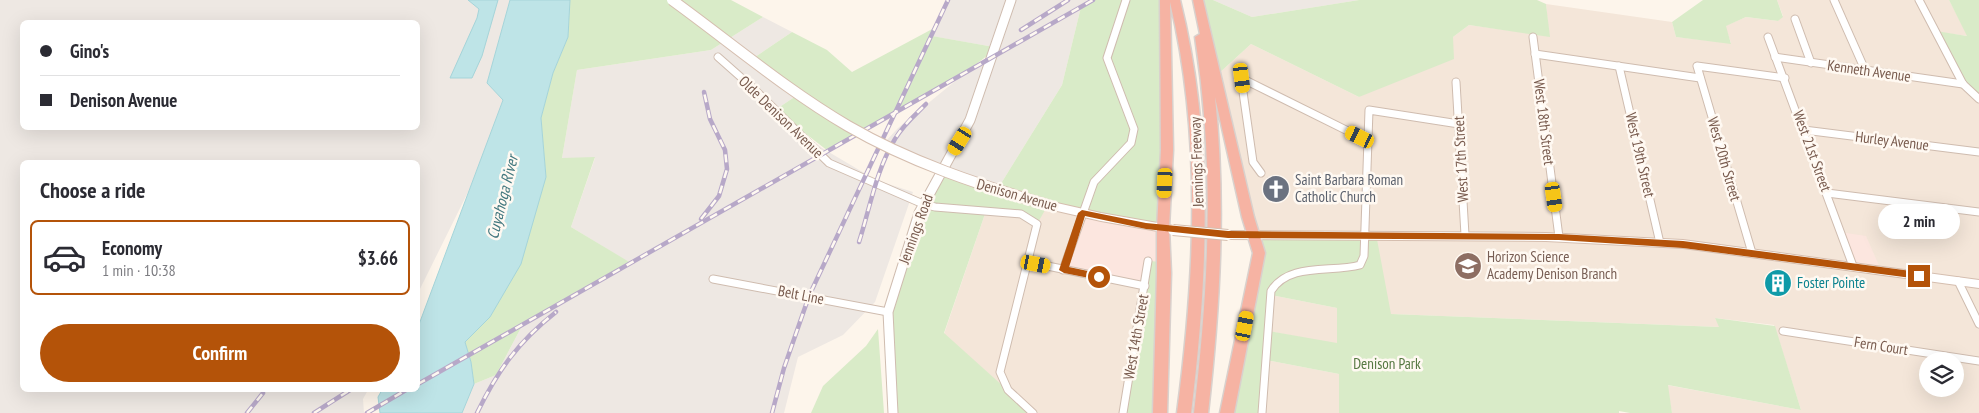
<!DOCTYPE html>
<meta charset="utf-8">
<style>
body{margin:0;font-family:"PT Sans Narrow",sans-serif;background:#f2f2f3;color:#2b2b33;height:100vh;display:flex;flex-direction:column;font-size:19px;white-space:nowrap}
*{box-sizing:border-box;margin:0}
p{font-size:16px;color:#7c7c81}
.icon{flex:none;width:28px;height:28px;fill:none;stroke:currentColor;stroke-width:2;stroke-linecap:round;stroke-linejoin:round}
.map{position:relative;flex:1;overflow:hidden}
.details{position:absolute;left:20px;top:160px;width:400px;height:232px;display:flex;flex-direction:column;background:#fff;border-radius:8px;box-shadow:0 5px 20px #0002}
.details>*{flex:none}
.guide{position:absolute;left:20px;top:20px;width:400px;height:110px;border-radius:8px;box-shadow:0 5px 20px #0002;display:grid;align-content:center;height:110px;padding:0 20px;background:#fff}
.buttons{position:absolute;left:1919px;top:352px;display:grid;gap:10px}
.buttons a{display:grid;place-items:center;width:45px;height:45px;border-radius:50%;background:#fff;box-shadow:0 5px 20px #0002;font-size:25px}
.end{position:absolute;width:22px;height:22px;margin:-11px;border:6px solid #b45309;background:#fff;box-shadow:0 0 0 2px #fff}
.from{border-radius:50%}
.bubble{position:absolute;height:35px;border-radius:18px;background:#fff;box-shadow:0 5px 20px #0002;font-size:16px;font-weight:600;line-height:35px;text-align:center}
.car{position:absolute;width:15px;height:30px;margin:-15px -8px;border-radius:6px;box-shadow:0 0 4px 1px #0007;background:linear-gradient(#f5c518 24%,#345 0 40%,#f5c518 0 76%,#345 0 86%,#f5c518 0)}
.guide b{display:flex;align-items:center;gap:18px;height:48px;font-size:19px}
.guide b+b{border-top:1px solid #e1e1e2}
.guide i{width:12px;height:12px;background:#2b2b33}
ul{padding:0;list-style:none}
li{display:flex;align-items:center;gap:15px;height:75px;margin:0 10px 8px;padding:0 10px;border:2px solid transparent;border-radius:8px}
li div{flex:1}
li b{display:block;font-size:19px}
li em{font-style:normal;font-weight:600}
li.current{border-color:#b45309}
li>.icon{width:45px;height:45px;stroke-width:1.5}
h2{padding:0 20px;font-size:22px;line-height:60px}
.action{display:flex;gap:10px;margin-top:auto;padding:10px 20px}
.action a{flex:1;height:58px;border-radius:30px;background:#b45309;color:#fff;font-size:20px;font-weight:600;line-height:58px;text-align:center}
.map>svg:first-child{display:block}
.residential{fill:#f4e6d9;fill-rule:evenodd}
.commercial{fill:#fce6df}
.industrial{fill:#eee8e3;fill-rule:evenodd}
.green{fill:#d9ebc8;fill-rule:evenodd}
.water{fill:#bee4e7;stroke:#a5d4d9}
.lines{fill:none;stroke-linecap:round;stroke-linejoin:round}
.minor-casing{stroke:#cfbcaf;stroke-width:9}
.tertiary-casing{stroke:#cfbcaf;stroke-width:11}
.secondary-casing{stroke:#d5beaf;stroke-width:2}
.motorway-casing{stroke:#d9d1cd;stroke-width:3}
.minor{stroke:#fff;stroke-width:7}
.tertiary{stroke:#fff;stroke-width:9}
.secondary{fill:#fff;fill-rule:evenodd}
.motorway{fill:#f6b3a3;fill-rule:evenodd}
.rail-casing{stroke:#b7a8c8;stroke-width:4.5}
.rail{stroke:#fff9f2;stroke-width:2.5;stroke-dasharray:8;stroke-linecap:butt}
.secondary-bridge-casing{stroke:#d5beaf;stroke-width:12;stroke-linecap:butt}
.secondary-bridge{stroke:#fff;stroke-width:10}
.route{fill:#b45309}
.labels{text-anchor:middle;stroke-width:5;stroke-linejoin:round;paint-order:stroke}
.street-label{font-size:15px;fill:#785a4d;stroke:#fff9f2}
.worship-label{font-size:15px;fill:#5b616d;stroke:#fff9f2;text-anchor:start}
.education-label{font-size:15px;fill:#785e54;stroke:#fff9f2;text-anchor:start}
.culture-label{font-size:15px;fill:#0d838f;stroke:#fff9f2;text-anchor:start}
.park-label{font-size:15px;fill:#557841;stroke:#fff9f2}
.water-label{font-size:16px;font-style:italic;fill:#40767d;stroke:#fff9f2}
</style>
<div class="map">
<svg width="1979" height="413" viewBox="0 0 1979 413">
<rect width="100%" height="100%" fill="#fdf5eb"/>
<g class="residential">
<path d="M1777 0H1949L1968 36 1937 32 1979 99V413H1672L1667 385 1801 410 1774 325 1715 318 1720 327 1391 314 1255 236 1217 75 1251 44 1359 97 1453 37 1469 25 1549 36 1546 4 1672 22 1676 37 1731 43 1725 26 1746 17 1778 21 1783 16ZM1928 361H1955V389H1928Z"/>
<polygon points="1048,205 1163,228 1123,413 1033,413 944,334 986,211"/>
<polygon points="1271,295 1337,308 1337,344 1268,331"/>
<polygon points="1266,360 1339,374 1339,413 1262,413"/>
</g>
<g class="commercial">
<polygon points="1082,213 1163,228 1164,262 1145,286 1063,270"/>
<polygon points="1840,232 1866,236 1881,270 1853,266"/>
</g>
<g class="industrial">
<path d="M0 0H510L487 83 503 100 471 186 418 293V162H22V390H368L363 399 364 413H0ZM22 22H418V128H22Z"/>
<polygon points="948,0 1093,0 1081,7 1062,85 997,190 886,141 898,128 965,73 990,59 994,47 931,36"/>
<polygon points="1213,0 1359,0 1252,17"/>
<polygon points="763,17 792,32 752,59 799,94 775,110 822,148 876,180 913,192 875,302 843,335 798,357 784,413 462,413 474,384 496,375 523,324 630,263 571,227 595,158 562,158 577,70 711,50"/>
</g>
<g class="green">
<polygon points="570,0 731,0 763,17 711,50 577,70 562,158 595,157 571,227 631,263 523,324 496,375 474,384 471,362 465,342 490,317 546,177 541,118 553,73 568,37"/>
<polygon points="1093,0 1165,0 1163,228 1048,205 1037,224 1032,219 986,211 944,333 1033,413 893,413 888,312 918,218 942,170 997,190 1062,85 1081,7"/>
<polygon points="1198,0 1213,0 1252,17 1359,0 1537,0 1546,4 1550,37 1469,25 1453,37 1454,59 1359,97 1251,44 1217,75"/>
<polygon points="1703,0 1777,0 1783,17 1778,21 1746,17 1726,26 1731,44 1676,37 1672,22"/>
<polygon points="1949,0 1979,0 1979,99 1963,84 1936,31 1967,36"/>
<path d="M936 27 932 36 994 47C988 66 854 136 828 151L775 110 799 94 752 59 792 32 827 50 852 72Z"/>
<path d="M1376 234 1391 314 1719 327 1715 318 1775 326 1801 410 1668 385 1672 413H1630L1619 411V413H1339V374L1266 360 1262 413H1227L1259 253 1255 236ZM1271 295 1337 308V343L1269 331Z"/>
<polygon points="1148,261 1164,262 1157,413 1123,413"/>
<polygon points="878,329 884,413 811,413 823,386 866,346"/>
</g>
<g class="water">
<polygon points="468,0 498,0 482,56 472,78 450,78 477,18 479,9"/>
<polygon points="510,0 570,0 568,37 553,73 541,118 546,177 521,264 490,317 465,342 471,362 474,384 462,413 380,413 378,397 382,390 418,390 418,327 503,100 487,83"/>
</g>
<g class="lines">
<g class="minor-casing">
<g id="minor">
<polyline points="1834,0 1865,70"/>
<polyline points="1919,0 1963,84 1979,99"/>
<polyline points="1795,19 1811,63"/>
<polyline points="1533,37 1559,237"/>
<polyline points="1768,37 1853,266"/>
<polyline points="1535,54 1700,78"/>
<polyline points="718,57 753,88 829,163 923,204 935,207 1021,214 1037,224 1000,372 1008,390 1033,413"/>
<polyline points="1775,57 1963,84"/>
<polyline points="1619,66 1660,243"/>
<polyline points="1241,78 1368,141"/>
<polyline points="1241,78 1253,162 1261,173"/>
<polyline points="1456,82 1465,235"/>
<polyline points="1804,130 1979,152"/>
<polyline points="1827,193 1979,212"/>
<polyline points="1752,253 1697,66 1785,78"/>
<polyline points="1028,262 1145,286"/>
<polyline points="1063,270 1094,182 1131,143 1134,129 1107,58 1126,0"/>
<polyline points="713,279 888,312"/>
<polyline points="1958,281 1979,324"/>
<polyline points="1783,331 1979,361"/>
<polyline points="1123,413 1148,261"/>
<path d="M1262 413 1271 291C1289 262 1331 273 1360 265L1364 256 1369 110 1459 124"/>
</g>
</g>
<g class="tertiary-casing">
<polyline id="tertiary" points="893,413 888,312 919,213 970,120 1011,0"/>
</g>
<g class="secondary-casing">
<g id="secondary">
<polygon points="1048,201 1101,213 1169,225 1173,226 1174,229 1173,232 1169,233 1101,221 1044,208 1043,205 1044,202"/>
<polygon points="1228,231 1546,233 1683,240 1979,280 1979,288 1683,248 1546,241 1228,239 1224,238 1223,235 1224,232"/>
</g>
</g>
<g class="motorway-casing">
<g id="motorway">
<path d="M1160 0H1180C1214 135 1208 276 1191 413H1177C1195 277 1202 136 1170 2L1173 150 1169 228 1171 273 1167 413H1153L1157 273V228L1161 150Z"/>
<path d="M1193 0H1203L1254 217 1265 253 1234 413H1220L1253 253 1242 217 1215 97C1226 203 1220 307 1208 413H1194C1209 283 1215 167 1195 37L1200 34Z"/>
</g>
</g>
<use href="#minor" class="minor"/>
<use href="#tertiary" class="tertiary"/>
<use href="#secondary" class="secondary"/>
<use href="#motorway" class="motorway"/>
<g class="rail-casing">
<g id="rail">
<polyline points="1021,30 1068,0"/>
<polyline points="701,219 719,196 727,169 725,150 710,119 704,92"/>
<path d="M859 242C870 208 876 170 895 139 903 125 915 115 926 104"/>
<polyline points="418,384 1093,0"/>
<polyline points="247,413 263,393"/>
<polyline points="314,413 350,390"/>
<polyline points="367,413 406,390"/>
<path d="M477 413C498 370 518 342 556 312"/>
<polyline points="772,413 784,368 809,296 948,0"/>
</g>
</g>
<use href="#rail" class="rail"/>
<g class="secondary-bridge-casing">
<g id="secondary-bridge">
<path d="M672 0C730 42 785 89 848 126 910 162 979 185 1048 205"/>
<polyline points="1173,230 1228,235"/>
</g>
</g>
<use href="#secondary-bridge" class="secondary-bridge"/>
</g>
<polygon class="route" points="1082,210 1146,223 1228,231 1559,234 1683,241 1919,272 1924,276 1919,279 1683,248 1559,240 1228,238 1146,229 1085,216 1069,267 1102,274 1104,277 1099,280 1064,273 1059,270 1078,213"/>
<defs>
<g id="church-disc" transform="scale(1.4375)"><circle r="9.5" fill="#6b7280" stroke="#fff9f2"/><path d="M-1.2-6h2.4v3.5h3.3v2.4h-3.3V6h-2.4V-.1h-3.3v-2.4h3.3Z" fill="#fff"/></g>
<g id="school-disc" transform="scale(1.4375)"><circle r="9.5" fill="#8d6e63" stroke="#fff9f2"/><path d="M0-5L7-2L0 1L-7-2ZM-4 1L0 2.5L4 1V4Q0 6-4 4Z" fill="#fff"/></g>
<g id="building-disc" transform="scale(1.4375)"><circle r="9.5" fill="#0f9aa8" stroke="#fff9f2"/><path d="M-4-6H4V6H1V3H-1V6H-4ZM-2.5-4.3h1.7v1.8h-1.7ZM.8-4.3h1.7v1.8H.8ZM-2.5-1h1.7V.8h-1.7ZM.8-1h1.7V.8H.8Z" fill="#fff"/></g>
</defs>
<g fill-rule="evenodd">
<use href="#church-disc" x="1276" y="189"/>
<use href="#school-disc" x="1468" y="266"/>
<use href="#building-disc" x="1778" y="283"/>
</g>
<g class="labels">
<g class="street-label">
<text transform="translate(1869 71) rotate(8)" y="5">Kenneth Avenue</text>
<text transform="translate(781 117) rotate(44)" y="5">Olde Denison Avenue</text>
<text transform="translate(1544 122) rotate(83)" y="5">West 18th Street</text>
<text transform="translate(1892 141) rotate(7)" y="5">Hurley Avenue</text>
<text transform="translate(1812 151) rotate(70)" y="5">West 21st Street</text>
<text transform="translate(1640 155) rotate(77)" y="5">West 19th Street</text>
<text transform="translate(1461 159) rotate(-93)" y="5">West 17th Street</text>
<text transform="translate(1724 159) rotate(74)" y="5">West 20th Street</text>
<text transform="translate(1197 162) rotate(-92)" y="5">Jennings Freeway</text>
<text transform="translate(1017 195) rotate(16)" y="5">Denison Avenue</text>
<text transform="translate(916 229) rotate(-70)" y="5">Jennings Road</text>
<text transform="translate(801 295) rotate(11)" y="5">Belt Line</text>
<text transform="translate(1136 337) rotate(-80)" y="5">West 14th Street</text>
<text transform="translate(1881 346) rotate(9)" y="5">Fern Court</text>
</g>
<g class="worship-label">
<text x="1295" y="185">Saint Barbara Roman<tspan x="1295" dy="17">Catholic Church</tspan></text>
</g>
<g class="education-label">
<text x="1487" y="262">Horizon Science<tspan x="1487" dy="17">Academy Denison Branch</tspan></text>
</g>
<g class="culture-label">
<text x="1797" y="288">Foster Pointe</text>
</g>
<g class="park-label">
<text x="1387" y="369">Denison Park</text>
</g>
<g class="water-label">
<text transform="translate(502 197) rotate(-76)" y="6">Cuyahoga River</text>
</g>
</g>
</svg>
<div class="buttons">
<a><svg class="icon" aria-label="layers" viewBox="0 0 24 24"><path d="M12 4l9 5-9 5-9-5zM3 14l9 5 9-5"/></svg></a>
</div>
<i class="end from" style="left:1099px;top:277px"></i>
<i class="end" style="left:1919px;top:276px"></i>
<div class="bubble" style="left:1878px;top:204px;width:82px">2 min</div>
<i class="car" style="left:1242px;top:78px;rotate:173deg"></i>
<i class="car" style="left:1360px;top:137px;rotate:296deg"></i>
<i class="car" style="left:960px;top:141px;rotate:212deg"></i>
<i class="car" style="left:1165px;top:183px;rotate:183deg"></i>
<i class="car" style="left:1554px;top:197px;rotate:172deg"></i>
<i class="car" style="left:1036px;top:264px;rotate:101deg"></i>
<i class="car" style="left:1245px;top:326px;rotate:11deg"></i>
<div class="guide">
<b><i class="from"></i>Gino's</b>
<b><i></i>Denison Avenue</b>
</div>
<section class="details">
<h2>Choose a ride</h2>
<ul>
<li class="current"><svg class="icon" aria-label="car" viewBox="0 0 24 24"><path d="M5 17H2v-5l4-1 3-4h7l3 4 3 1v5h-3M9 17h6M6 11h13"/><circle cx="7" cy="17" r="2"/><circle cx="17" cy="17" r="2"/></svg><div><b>Economy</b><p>1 min · 10:38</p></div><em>$3.66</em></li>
</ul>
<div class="action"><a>Confirm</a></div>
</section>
</div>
